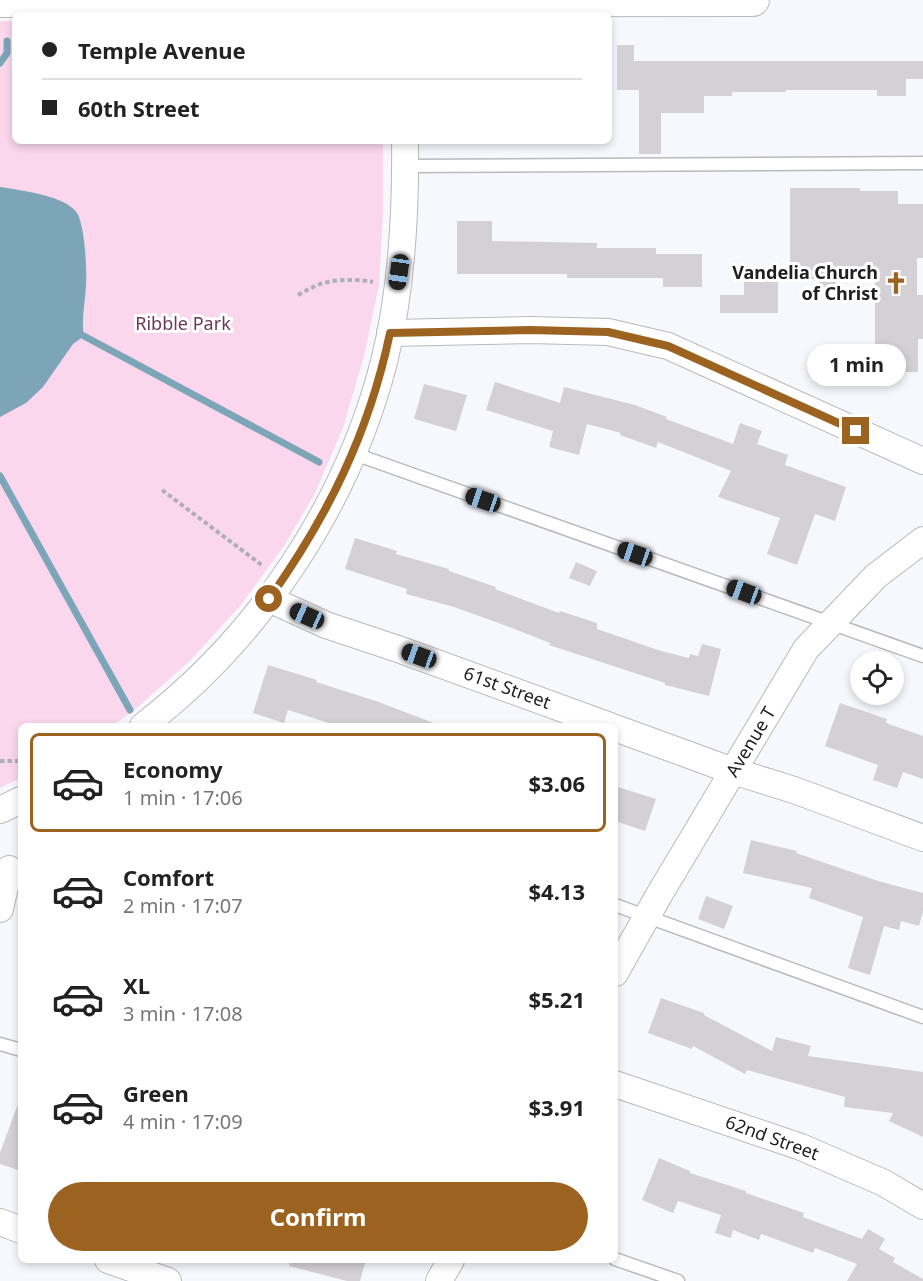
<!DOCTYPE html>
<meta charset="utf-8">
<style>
body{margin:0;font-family:"Noto Sans",sans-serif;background:#f2f2f2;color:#222;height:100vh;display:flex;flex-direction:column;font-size:22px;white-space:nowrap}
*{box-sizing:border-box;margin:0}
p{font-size:20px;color:#767676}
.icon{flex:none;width:33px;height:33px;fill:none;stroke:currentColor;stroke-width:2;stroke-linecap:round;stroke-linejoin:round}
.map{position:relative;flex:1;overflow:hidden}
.details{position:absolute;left:18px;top:723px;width:600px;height:540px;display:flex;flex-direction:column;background:#fff;border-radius:9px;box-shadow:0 3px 9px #0003}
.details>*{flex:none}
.guide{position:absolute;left:12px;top:12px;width:600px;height:132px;border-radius:9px;box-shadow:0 3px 9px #0003;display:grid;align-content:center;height:132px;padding:0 30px;background:#fff}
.fabs{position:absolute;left:850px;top:651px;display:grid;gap:12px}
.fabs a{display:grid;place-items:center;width:54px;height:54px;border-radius:50%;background:#fff;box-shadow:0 3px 9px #0003;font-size:30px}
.end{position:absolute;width:27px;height:27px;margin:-14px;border:8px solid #9c6320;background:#fff;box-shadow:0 0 0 3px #fff}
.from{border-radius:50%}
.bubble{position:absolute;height:42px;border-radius:21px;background:#fff;box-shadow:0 3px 9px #0003;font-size:20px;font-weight:700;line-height:42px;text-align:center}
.car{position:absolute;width:18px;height:36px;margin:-18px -9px;border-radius:8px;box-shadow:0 0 4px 2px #0007;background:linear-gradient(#222 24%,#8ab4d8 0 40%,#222 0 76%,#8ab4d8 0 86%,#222 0)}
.guide b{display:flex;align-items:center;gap:21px;height:57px;font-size:22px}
.guide b+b{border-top:2px solid #e0e0e0}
.guide i{width:15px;height:15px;background:#222}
ul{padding:10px 0 0;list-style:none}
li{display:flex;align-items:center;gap:18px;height:99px;margin:0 12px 9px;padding:0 18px;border:3px solid transparent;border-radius:9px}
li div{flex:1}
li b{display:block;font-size:22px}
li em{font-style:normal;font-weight:700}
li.selected{border-color:#9c6320}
li>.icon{width:54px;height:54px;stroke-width:1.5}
.cta{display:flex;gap:12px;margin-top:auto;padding:12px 30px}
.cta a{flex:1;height:69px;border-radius:36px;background:#9c6320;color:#fff;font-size:24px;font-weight:700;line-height:69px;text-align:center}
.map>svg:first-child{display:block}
.green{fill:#fbd7ed}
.water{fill:#7ca5b8}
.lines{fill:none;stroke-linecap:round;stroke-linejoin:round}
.stream{stroke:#7ca5b8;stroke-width:7}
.building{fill:#d4d1d6}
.service-casing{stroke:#b9b9bf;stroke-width:15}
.minor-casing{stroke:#b9b9bf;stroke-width:28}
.tertiary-casing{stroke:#b9b9bf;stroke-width:34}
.path{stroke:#aeafb4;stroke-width:4;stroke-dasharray:4.5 3;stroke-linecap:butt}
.service{stroke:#fff;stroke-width:12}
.minor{stroke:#fff;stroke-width:26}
.tertiary{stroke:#fff;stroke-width:32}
.route{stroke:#9c6320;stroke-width:8}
.labels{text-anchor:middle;stroke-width:6;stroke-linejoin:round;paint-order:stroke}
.poi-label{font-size:18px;font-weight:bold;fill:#202022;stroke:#fff;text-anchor:end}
.park-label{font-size:18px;fill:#693858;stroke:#fff}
.street-label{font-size:18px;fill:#202022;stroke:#fff}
</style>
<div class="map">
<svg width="923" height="1281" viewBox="0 0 923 1281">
<rect width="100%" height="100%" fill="#f7f8fe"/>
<polygon class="green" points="0,21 15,21 15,141 383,141 383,215 379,285 364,356 343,428 315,493 284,546 240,606 190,661 131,713 111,726 21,726 21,778 0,788"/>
<path class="water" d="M0 187C19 190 67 196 77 213 85 226 87 270 86 286 85 303 81 320 84 336L73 344 43 387 26 403 0 417Z"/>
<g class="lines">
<g class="stream">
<polyline points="0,63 7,53 7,41"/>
<polyline points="84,336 319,462"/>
<polyline points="0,476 130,710"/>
</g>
</g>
<g class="building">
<polygon points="617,45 634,45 634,61 923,61 923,79 906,79 906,96 877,96 877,90 786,90 786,92 732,92 732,96 704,96 704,113 661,113 661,154 639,154 639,90 617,90"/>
<polygon points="790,188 860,188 860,191 898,191 898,204 923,204 923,258 917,258 917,295 923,295 923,339 918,339 918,372 875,372 875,279 836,279 836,287 819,287 819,279 790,279"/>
<polygon points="457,221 492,221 492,241 597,243 597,248 656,248 656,254 702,254 702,287 663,287 663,278 567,278 567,274 457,274"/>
<polygon points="744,279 778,279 778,313 720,313 720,295 744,295"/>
<polygon points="495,382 560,403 564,387 635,405 667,417 666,419 733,444 740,423 762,431 757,444 788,455 785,465 846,487 835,521 815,514 797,565 767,554 780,518 718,497 731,471 658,442 656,448 620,435 621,433 587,424 579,455 549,447 553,431 486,410"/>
<polygon points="424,384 467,395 456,431 414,419"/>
<polygon points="355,538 397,551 396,554 449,569 449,571 496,587 495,589 559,613 560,611 597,623 597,629 661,651 689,658 690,654 698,656 702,644 721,649 709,696 665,685 665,683 549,645 550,643 512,628 454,607 406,594 407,589 345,569"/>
<polygon points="576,562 597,571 590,586 569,578"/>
<polygon points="268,665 317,680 316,682 376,701 436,724 435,726 338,726 288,710 284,723 253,713"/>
<polygon points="840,703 887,719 886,723 923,736 923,779 903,772 897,788 873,780 878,765 825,746"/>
<polygon points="615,786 656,799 645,831 615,821"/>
<polygon points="751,840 797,851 796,853 878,881 923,893 923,911 919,926 901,921 899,930 884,926 870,975 848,968 863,917 809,898 812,888 743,873"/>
<polygon points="706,896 733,906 724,929 698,919"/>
<polygon points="661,998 704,1013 704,1015 772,1051 776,1037 811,1046 808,1056 923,1072 923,1137 889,1121 893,1113 844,1107 845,1097 747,1070 745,1074 693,1046 692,1049 648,1033"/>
<polygon points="19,1101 21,1101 21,1171 0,1164 0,1153"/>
<polygon points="659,1158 690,1171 690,1173 746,1191 746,1193 804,1213 803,1217 862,1239 868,1229 885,1239 879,1249 895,1258 893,1262 923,1279 923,1281 847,1281 857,1264 815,1248 813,1253 761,1234 759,1240 733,1230 731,1238 715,1233 721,1215 678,1201 673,1213 642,1200"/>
<polygon points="290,1260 366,1260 360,1281 347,1281 289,1266"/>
</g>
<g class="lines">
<g class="service-casing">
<g id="service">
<polyline points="405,166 923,163"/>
<polyline points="352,453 923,656"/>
<polyline points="615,905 923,1017"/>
<polyline points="0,1044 21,1050"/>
<polyline points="615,1259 678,1281"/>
</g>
</g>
<g class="minor-casing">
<g id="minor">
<polyline points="390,333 530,330 608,332 668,346 923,461"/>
<polyline points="269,599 326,625 398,649 610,726"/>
<path d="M143 726C260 636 347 505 384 362 402 290 406 215 405 141"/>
<polyline points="615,728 733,771 794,790 923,838"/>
<polyline points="0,810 21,800"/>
<polyline points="0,909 9,869"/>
<polyline points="615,973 659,895 806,649 876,576 923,540"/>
<polyline points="615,1084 801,1147 884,1183 923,1206"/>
<polyline points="0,1222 21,1230"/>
<polyline points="108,1260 168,1281"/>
<polyline points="439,1281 451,1260"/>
</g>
</g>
<g class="tertiary-casing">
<polyline id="tertiary" points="0,1 753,0"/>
</g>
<g class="path">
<path d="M298 295C305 291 312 287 320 284 336 279 356 279 373 282"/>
<polyline points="162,490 263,566"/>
<polyline points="0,761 21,761"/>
</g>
<use href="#service" class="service"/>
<use href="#minor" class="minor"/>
<use href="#tertiary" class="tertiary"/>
</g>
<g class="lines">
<path class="route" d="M269 599C328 516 369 433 390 333L530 330 608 332 668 346 856 431"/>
</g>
<defs>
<g id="church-bare" transform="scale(1.8)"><path d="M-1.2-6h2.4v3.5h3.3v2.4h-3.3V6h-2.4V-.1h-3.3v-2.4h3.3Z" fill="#9c6320" stroke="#fff" stroke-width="2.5" paint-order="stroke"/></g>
</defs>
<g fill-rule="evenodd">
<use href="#church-bare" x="896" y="283"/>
</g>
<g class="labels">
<g class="poi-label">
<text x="878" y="279">Vandelia Church<tspan x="878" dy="21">of Christ</tspan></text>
</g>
<g class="park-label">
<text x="183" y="330">Ribble Park</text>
</g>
<g class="street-label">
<text transform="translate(507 688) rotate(20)" y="6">61st Street</text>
<text transform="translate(751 742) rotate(-59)" y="6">Avenue T</text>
<text transform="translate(772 1138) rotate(20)" y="6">62nd Street</text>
</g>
</g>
</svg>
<div class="fabs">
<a><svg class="icon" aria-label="locate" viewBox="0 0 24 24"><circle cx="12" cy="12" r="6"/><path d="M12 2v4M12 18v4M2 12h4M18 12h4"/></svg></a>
</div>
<i class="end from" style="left:269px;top:599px"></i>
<i class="end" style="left:856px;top:431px"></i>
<div class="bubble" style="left:807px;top:344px;width:99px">1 min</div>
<i class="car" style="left:399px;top:272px;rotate:188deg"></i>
<i class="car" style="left:483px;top:500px;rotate:289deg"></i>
<i class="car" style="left:635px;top:554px;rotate:289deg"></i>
<i class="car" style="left:744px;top:592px;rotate:290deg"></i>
<i class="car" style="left:307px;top:616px;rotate:294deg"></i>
<i class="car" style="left:419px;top:656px;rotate:290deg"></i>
<div class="guide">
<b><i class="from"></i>Temple Avenue</b>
<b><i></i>60th Street</b>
</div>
<section class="details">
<ul>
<li class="selected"><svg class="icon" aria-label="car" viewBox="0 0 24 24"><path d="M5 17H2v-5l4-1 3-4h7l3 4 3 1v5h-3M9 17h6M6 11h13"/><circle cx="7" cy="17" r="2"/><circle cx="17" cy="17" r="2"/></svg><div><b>Economy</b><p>1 min · 17:06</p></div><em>$3.06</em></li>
<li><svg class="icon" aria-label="car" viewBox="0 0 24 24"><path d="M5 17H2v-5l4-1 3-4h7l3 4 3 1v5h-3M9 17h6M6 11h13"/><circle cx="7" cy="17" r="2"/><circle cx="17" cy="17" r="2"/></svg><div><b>Comfort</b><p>2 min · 17:07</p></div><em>$4.13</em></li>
<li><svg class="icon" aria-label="car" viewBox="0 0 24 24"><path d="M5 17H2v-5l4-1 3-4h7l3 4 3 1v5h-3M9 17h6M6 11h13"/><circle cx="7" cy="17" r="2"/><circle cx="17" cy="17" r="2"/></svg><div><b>XL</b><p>3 min · 17:08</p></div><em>$5.21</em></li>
<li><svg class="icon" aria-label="car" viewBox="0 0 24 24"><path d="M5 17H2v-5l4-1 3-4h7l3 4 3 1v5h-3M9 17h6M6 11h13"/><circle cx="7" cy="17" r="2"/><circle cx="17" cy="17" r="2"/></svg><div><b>Green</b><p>4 min · 17:09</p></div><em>$3.91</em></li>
</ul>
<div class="cta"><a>Confirm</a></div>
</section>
</div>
